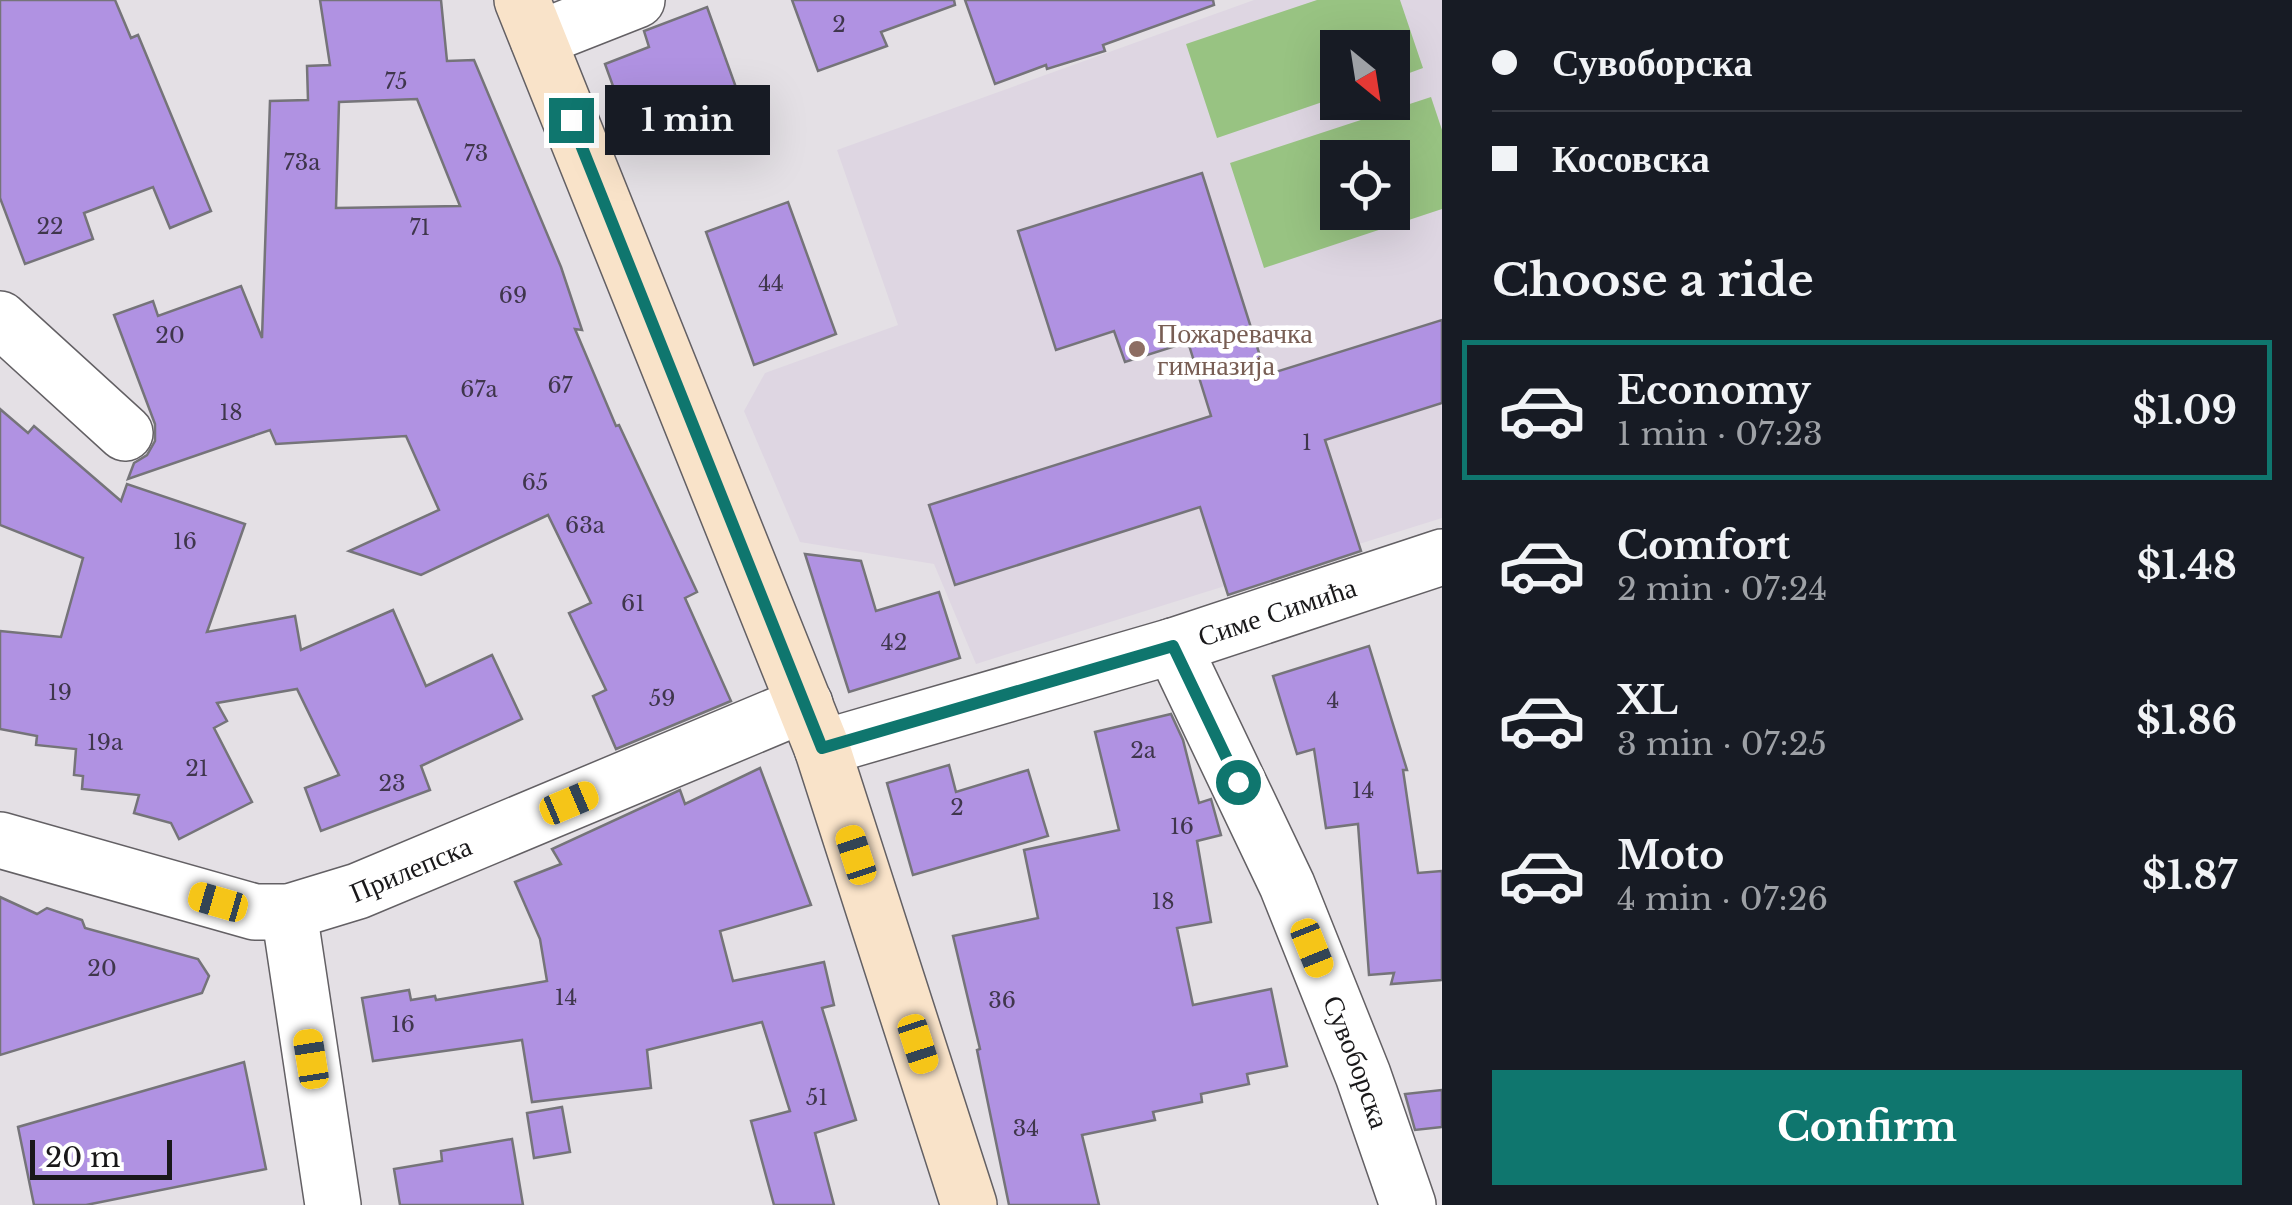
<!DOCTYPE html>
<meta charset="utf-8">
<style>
body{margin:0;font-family:"Libre Baskerville",serif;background:#242831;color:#f1f3f6;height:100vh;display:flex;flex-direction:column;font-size:38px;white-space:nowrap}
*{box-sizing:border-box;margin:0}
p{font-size:32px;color:#9ea1a6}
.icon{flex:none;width:55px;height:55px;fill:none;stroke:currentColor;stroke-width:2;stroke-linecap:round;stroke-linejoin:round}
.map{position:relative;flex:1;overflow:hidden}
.side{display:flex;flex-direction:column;background:#171b24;width:850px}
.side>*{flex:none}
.hud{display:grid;align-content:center;height:220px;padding:0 50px;background:#171b24}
.needle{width:65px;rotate:150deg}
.controls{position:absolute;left:1320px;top:30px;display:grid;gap:20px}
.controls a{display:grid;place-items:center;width:90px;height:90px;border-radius:0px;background:#171b24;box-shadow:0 10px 40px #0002;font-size:50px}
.scale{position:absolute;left:30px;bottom:25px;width:142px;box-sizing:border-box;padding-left:10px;border:5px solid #19181a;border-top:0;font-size:28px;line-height:35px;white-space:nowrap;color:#19181a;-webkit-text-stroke:8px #fff;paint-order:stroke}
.end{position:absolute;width:45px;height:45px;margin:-22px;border:12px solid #0f766e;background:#fff;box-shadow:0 0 0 5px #fff}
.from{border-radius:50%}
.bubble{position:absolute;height:70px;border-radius:0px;background:#171b24;box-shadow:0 10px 40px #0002;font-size:32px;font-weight:700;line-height:70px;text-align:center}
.car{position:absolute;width:30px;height:60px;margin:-30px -15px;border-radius:12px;box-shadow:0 0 8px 2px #0007;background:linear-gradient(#f5c518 24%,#345 0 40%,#f5c518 0 76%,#345 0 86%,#f5c518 0)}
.hud b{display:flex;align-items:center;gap:35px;height:95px;font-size:38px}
.hud b+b{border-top:2px solid #363941}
.hud i{width:25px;height:25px;background:#f1f3f6}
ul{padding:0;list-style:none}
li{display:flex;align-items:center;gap:30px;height:140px;margin:0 20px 15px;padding:0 30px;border:5px solid transparent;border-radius:0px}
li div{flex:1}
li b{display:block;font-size:38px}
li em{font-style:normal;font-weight:700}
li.on{border-color:#0f766e}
li>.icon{width:90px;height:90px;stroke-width:1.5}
h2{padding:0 50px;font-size:45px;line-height:120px}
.button{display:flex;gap:20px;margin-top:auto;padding:20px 50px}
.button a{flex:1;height:115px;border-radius:0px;background:#0f766e;color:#fff;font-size:40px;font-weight:700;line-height:115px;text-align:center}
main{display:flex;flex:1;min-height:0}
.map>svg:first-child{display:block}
.built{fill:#ded6e2;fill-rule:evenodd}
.green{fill:#98c382;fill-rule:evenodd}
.building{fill:#b092e2;stroke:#757479;stroke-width:2.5;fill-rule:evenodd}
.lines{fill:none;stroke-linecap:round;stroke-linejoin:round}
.minor-casing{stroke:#636064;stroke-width:58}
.secondary-casing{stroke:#636064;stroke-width:58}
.minor{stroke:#fff;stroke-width:55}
.secondary{stroke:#f9e3c9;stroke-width:55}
.route{stroke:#0f766e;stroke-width:12}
.education-dot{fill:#8d6e63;stroke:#fff;stroke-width:4}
.labels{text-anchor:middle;stroke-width:9;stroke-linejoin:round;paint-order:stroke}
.number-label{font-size:22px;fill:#3f364c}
.education-label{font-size:28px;fill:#785e54;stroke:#fff;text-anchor:start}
.street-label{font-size:28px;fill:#19181a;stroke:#fff}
</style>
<main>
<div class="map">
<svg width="1442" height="1205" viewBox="0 0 1442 1205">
<rect width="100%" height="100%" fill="#e4e0e5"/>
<path class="built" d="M1254 0H1442V518L976 664 934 564 800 542 744 411 765 373 898 325 837 150ZM1338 48H1392V102H1338ZM1338 158H1392V212H1338Z"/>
<g class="green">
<polygon points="1317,0 1400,0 1423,68 1393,79 1392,48 1338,48 1337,97 1217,138 1186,44"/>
<path d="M1431 97 1442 130V209L1264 268 1230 163ZM1338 158H1392V212H1338Z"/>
</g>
<g class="building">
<polygon points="0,0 115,0 131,38 138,35 211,211 170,228 153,187 84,213 93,239 25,264 0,198"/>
<path d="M320 0H441L447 61 474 60 561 267 582 330 575 329 616 426 619 425 697 592 685 598 731 701 616 749 593 696 606 690 569 613 591 603 548 515 421 575 349 551 439 510 406 436 276 444 270 430 128 479 134 463 147 455 155 441V424L114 315 153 301 158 316 241 286 262 338 270 101 308 100 307 66 330 65ZM417 99 460 206 336 208 339 102Z"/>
<polygon points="792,0 954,0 955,5 881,32 887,46 818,71"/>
<polygon points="965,0 1213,0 1214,5 1103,45 1105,51 1047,69 1046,65 995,84"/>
<polygon points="707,7 738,93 630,133 605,64 649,47 644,31"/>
<polygon points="1202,173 1266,375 1442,320 1442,403 1325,440 1361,551 1228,595 1200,507 955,585 929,505 1211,416 1188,342 1125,362 1114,331 1056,350 1018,231"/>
<polygon points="788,202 836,334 754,365 706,232"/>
<polygon points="0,409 28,433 34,426 121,501 127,484 245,524 207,632 295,616 301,650 393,610 426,686 492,655 522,719 421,766 430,790 321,831 305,788 339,775 297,689 217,703 227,721 214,728 252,802 179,839 171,823 134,813 139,795 82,789 83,776 74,775 76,749 36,745 37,736 0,729 0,631 61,637 83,558 0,525"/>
<polygon points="805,554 861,561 876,611 939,592 960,658 849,692"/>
<polygon points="1369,646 1407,770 1403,770 1418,873 1442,871 1442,980 1391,984 1394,973 1369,975 1358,824 1326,828 1314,749 1297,754 1273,676"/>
<polygon points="1171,714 1183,740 1199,803 1211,799 1221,835 1197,841 1211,922 1177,928 1193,1005 1271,989 1287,1066 1247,1074 1249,1084 1201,1094 1202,1102 1153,1112 1155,1120 1082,1135 1099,1205 1009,1205 977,1050 980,1049 953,936 1038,918 1024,850 1119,830 1095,732"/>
<polygon points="949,765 956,792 1028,770 1048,836 913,875 887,783"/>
<polygon points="760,768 811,905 720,931 733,981 824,962 834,1005 822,1008 856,1120 815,1133 834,1205 774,1205 751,1121 790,1111 762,1022 647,1050 651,1088 532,1102 522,1040 373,1061 362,998 409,990 411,1000 435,996 436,1000 547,981 540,939 515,882 561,864 552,849 680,790 685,804"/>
<polygon points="0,897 37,914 47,908 82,920 85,928 198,959 209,976 202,993 0,1055"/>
<polygon points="244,1062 266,1169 86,1205 34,1205 18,1127"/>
<polygon points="1442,1090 1442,1127 1415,1130 1405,1094"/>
<polygon points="562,1107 570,1152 534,1158 527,1113"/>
<polygon points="512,1139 523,1205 400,1205 394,1169 442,1161 441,1151"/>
</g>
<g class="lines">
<g class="minor-casing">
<g id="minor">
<polyline points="538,39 637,0"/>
<polyline points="0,319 125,433"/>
<path id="s1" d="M1173 646 1287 885 1363 1075 1408 1205"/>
<path id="s2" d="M822 748 1173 646 1442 557"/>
<path id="s3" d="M0 840 255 912H289L358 891 805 704"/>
<polyline points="289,912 333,1205"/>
</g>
</g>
<g class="secondary-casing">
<polyline id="secondary" points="522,0 822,748 969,1205"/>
</g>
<use href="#minor" class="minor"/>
<use href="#secondary" class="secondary"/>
</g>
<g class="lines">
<polyline class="route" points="571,120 822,748 1173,646 1238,782"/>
</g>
<circle class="education-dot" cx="1137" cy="349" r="10"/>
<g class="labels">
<g class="number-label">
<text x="839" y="32">2</text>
<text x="396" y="89">75</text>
<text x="476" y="161">73</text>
<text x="302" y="170">73a</text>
<text x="50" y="234">22</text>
<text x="420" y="235">71</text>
<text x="771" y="291">44</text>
<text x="513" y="303">69</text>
<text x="170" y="343">20</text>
<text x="560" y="393">67</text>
<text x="479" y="397">67a</text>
<text x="231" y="420">18</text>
<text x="1307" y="450">1</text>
<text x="535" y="490">65</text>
<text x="585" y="533">63a</text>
<text x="185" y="549">16</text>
<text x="633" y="611">61</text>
<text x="894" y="650">42</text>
<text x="60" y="700">19</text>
<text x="662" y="706">59</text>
<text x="1333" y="708">4</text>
<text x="105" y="750">19a</text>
<text x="1143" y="758">2a</text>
<text x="197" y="776">21</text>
<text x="392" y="791">23</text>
<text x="1363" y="798">14</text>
<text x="957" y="815">2</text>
<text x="1182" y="834">16</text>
<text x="1163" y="909">18</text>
<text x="102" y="976">20</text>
<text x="566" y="1005">14</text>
<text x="1002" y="1008">36</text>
<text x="403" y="1032">16</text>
<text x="817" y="1105">51</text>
<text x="1026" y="1136">34</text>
</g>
<g class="education-label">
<text x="1157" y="343">Пожаревачка<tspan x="1157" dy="32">гимназија</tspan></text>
</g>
<g class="street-label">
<text dy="10" stroke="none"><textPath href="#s2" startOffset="475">Симе Симића</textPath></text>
<text dy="10" stroke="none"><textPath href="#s3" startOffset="428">Прилепска</textPath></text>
<text dy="10" stroke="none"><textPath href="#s1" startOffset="455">Сувоборска</textPath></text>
</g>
</g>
</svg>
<div class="controls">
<a><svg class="needle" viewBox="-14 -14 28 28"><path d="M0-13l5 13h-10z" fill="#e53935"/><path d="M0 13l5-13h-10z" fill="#9ea1a6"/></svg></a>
<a><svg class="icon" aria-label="locate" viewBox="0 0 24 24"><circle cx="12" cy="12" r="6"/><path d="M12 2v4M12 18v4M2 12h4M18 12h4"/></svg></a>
</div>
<div class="scale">20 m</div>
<i class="end from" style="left:1238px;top:782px"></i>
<i class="end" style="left:571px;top:120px"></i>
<div class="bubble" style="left:605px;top:85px;width:165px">1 min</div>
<i class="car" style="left:569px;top:803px;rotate:67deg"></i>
<i class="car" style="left:856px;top:855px;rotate:342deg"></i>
<i class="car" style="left:218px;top:902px;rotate:286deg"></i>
<i class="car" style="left:1312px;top:948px;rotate:158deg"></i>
<i class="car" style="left:918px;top:1044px;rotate:162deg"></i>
<i class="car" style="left:311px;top:1059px;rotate:351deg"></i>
</div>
<section class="side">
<div class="hud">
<b><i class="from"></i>Сувоборска</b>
<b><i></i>Косовска</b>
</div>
<h2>Choose a ride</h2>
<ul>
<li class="on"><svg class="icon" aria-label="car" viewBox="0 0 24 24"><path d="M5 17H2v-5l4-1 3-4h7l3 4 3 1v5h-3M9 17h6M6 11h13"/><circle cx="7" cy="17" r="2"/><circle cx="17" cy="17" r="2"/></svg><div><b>Economy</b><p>1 min · 07:23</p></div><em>$1.09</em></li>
<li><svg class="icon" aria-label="car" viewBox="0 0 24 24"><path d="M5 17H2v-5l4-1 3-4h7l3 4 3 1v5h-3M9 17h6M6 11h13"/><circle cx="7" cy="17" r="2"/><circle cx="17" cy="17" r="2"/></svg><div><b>Comfort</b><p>2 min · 07:24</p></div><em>$1.48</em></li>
<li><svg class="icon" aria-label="car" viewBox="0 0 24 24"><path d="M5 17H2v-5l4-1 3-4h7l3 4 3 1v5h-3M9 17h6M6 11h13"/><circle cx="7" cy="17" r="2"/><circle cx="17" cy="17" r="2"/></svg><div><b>XL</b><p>3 min · 07:25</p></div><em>$1.86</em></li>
<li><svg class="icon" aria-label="car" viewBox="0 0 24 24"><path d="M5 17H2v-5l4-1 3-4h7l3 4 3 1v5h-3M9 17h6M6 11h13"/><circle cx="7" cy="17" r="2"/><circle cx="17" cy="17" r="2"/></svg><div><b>Moto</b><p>4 min · 07:26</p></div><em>$1.87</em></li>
</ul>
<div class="button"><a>Confirm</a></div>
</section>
</main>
